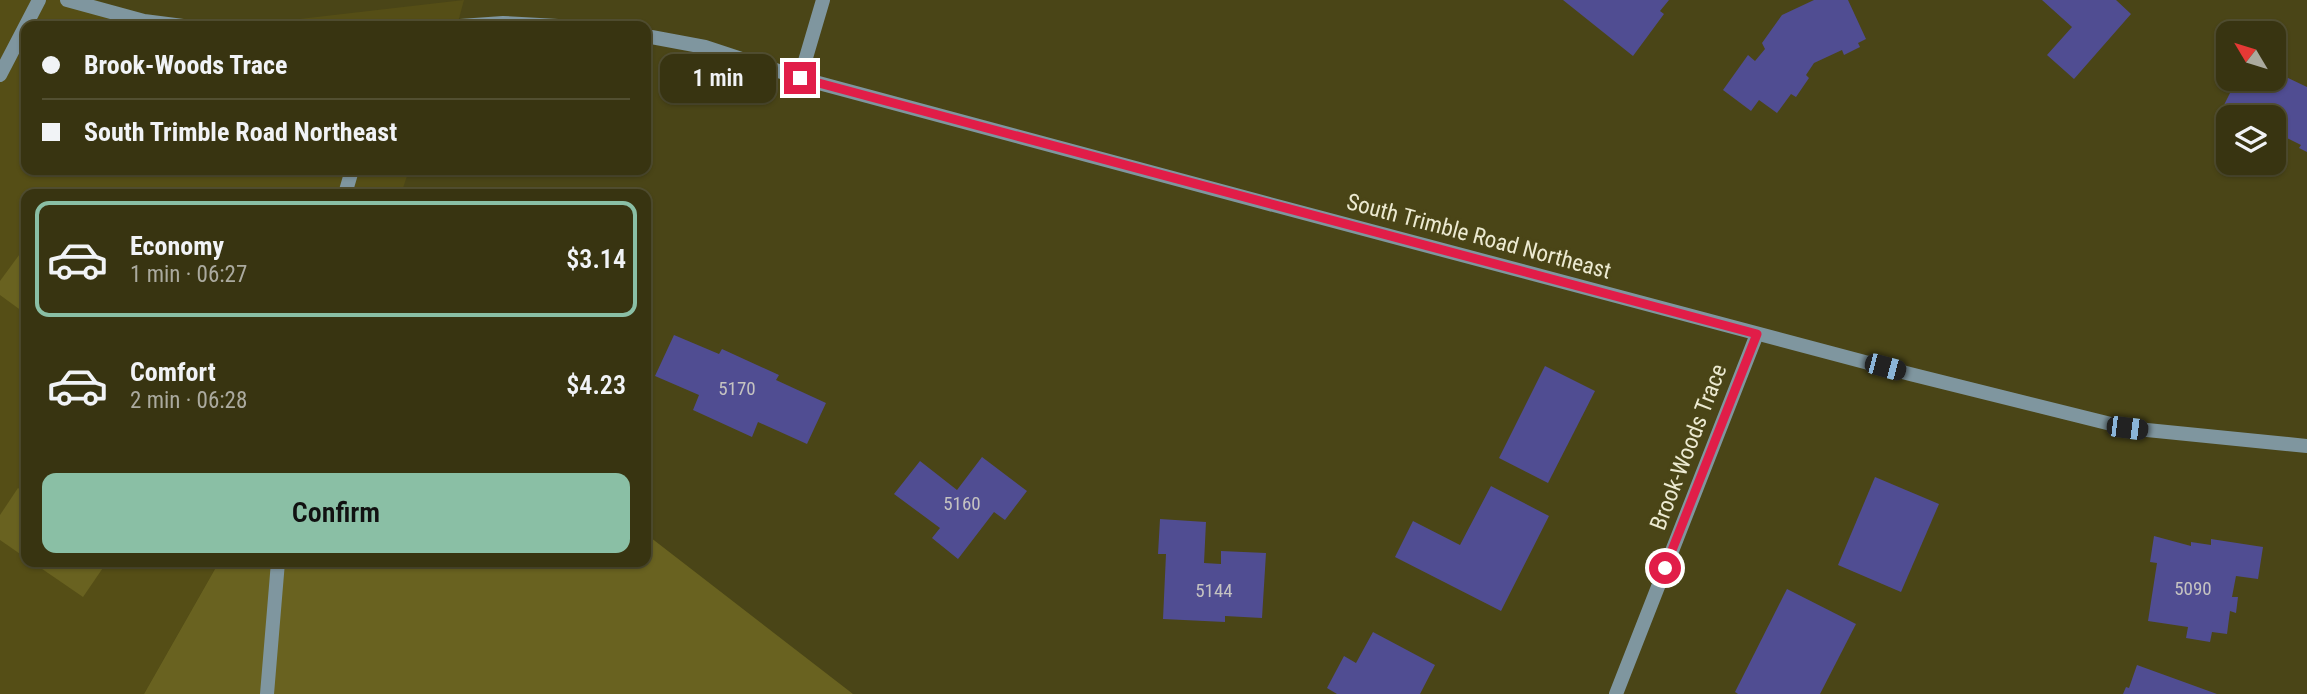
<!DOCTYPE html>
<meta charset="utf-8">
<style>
body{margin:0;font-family:"Roboto Condensed",sans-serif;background:#3f3c1a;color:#f1f3f6;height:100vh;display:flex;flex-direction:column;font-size:26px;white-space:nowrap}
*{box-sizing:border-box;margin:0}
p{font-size:23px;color:#abaa9f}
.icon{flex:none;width:38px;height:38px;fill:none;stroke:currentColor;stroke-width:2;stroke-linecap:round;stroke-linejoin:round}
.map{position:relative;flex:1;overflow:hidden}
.drawer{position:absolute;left:21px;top:189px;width:630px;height:378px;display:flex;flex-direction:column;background:#383411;border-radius:14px;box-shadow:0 2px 5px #0004,0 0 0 2px #524f31}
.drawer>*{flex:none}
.hud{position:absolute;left:21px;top:21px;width:630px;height:154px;border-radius:14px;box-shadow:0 2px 5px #0004,0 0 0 2px #524f31;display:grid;align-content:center;height:154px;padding:0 21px;background:#383411}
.needle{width:46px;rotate:308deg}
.controls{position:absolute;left:2216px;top:21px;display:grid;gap:14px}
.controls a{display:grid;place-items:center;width:70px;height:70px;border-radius:14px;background:#383411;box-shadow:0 2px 5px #0004,0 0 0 2px #524f31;font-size:35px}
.end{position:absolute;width:32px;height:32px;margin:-16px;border:9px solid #e11d48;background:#fff;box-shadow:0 0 0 4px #fff}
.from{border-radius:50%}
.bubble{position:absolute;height:49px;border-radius:14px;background:#383411;box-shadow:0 2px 5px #0004,0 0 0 2px #524f31;font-size:23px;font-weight:600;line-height:49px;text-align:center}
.car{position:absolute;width:21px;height:42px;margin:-21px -10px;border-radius:9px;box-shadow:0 0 5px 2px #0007;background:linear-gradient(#222 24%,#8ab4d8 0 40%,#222 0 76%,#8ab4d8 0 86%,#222 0)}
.hud b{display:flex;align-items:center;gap:24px;height:66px;font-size:26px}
.hud b+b{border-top:2px solid #524f31}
.hud i{width:18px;height:18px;background:#f1f3f6}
ul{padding:12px 0 0;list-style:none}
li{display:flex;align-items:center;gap:21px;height:116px;margin:0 14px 10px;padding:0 7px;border:4px solid transparent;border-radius:14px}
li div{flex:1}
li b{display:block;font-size:26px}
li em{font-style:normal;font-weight:600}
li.current{border-color:#8abfa5}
li>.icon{width:63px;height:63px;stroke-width:1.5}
.button{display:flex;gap:14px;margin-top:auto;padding:14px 21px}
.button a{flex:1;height:80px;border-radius:14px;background:#8abfa5;color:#111;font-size:28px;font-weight:600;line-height:80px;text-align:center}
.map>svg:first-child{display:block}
.built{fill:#554e16}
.green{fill:#696220}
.building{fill:#504d92}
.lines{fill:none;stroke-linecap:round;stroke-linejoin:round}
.service{stroke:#7f969f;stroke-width:14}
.minor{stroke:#7f969f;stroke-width:14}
.route{stroke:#e11d48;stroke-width:9}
.labels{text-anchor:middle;stroke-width:6;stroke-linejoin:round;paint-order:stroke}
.number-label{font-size:19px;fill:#c5c3c1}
.street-label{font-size:23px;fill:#ecead1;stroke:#4a4517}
</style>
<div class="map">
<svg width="2307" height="694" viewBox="0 0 2307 694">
<rect width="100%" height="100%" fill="#4a4517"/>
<g class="built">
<polygon points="0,0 96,0 165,26 26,26 26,170 409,170 401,194 26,194 26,562 219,562 144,694 0,694"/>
<polygon points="464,0 457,26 239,26"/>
</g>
<g class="green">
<polygon points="25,247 26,248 26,314 0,295 0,281"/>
<polygon points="18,488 26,494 26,558 0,540 0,515"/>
<polygon points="646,534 853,694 144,694 219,562 646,562"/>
<polygon points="32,562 107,562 83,597"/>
</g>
<g class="building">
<polygon points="1563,0 1669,0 1660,11 1664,14 1633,56"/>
<polygon points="1814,0 1848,0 1866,39 1858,43 1860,47 1844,55 1842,50 1814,63 1806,75 1809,78 1796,97 1791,94 1777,113 1759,100 1751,111 1723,90 1748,55 1755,61 1765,49 1762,43 1782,15"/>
<polygon points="2042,0 2116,0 2131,14 2074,79 2047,55 2072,27"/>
<polygon points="2273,71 2307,87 2307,152 2299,148 2301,145 2273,131 2273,117 2239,117 2222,109 2237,79 2273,79"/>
<polygon points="674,335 719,354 722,349 779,375 776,380 826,403 807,444 758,422 752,437 693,410 699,395 655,376"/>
<polygon points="1545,366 1595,391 1548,483 1499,458"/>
<polygon points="982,457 1027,491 1005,520 994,512 958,559 932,538 940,528 894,494 920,461 957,490"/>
<polygon points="1875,477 1939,504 1901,592 1838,565"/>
<polygon points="1491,486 1549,516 1501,611 1395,557 1413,521 1460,545"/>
<polygon points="1160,519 1206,522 1204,563 1221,564 1221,551 1266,553 1262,618 1225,616 1225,622 1163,619 1166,554 1158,554"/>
<polygon points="2154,536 2191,546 2191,542 2211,545 2211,539 2263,547 2258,579 2236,576 2232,597 2238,597 2236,613 2230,611 2227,634 2212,632 2210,642 2186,638 2188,627 2148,621 2157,563 2150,562"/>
<polygon points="1787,589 1856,624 1820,694 1738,694 1735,692"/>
<polygon points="1373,632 1435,665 1420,694 1337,694 1327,688 1344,656 1356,663"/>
<polygon points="2137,665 2217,694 2123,694 2126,687 2129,688"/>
</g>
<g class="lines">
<g class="service">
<polyline points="345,194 352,170"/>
<polyline points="267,694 278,562"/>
</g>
<g class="minor">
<polyline points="67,0 144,21 183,26"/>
<polyline points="460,26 503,23 558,26"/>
<polyline points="646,36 705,47 800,78 1262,202 1910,374 2127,428 2307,446"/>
<polyline points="0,75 39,0"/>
<polyline points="800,78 823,0"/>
<polyline points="1616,694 1757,334"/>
</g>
</g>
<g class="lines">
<polyline class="route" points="800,78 1757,334 1665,568"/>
</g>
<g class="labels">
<g class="number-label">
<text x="737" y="395">5170</text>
<text x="962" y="510">5160</text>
<text x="2193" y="595">5090</text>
<text x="1214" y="597">5144</text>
</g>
<g class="street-label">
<text transform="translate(1479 236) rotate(15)" y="8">South Trimble Road Northeast</text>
<text transform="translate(1688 447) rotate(-69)" y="8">Brook-Woods Trace</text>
</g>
</g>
</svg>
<div class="controls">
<a><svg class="needle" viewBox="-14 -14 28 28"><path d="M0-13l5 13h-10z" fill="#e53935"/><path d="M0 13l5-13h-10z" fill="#abaa9f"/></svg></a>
<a><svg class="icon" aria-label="layers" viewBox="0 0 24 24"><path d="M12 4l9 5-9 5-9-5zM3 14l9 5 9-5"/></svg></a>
</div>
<i class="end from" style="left:1665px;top:568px"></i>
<i class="end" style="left:800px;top:78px"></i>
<div class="bubble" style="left:660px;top:54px;width:116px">1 min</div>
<i class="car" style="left:1885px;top:367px;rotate:105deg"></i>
<i class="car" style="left:2127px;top:428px;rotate:97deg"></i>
<div class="hud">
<b><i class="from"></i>Brook-Woods Trace</b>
<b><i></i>South Trimble Road Northeast</b>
</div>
<section class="drawer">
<ul>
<li class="current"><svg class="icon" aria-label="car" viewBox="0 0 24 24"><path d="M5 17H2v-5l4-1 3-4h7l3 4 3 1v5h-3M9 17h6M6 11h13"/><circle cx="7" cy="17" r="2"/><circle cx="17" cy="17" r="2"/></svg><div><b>Economy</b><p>1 min · 06:27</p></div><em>$3.14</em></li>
<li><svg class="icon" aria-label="car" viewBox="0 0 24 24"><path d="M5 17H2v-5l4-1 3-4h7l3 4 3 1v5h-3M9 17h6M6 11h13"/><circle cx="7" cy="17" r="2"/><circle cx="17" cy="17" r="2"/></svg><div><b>Comfort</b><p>2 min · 06:28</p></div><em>$4.23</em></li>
</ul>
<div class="button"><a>Confirm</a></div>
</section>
</div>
